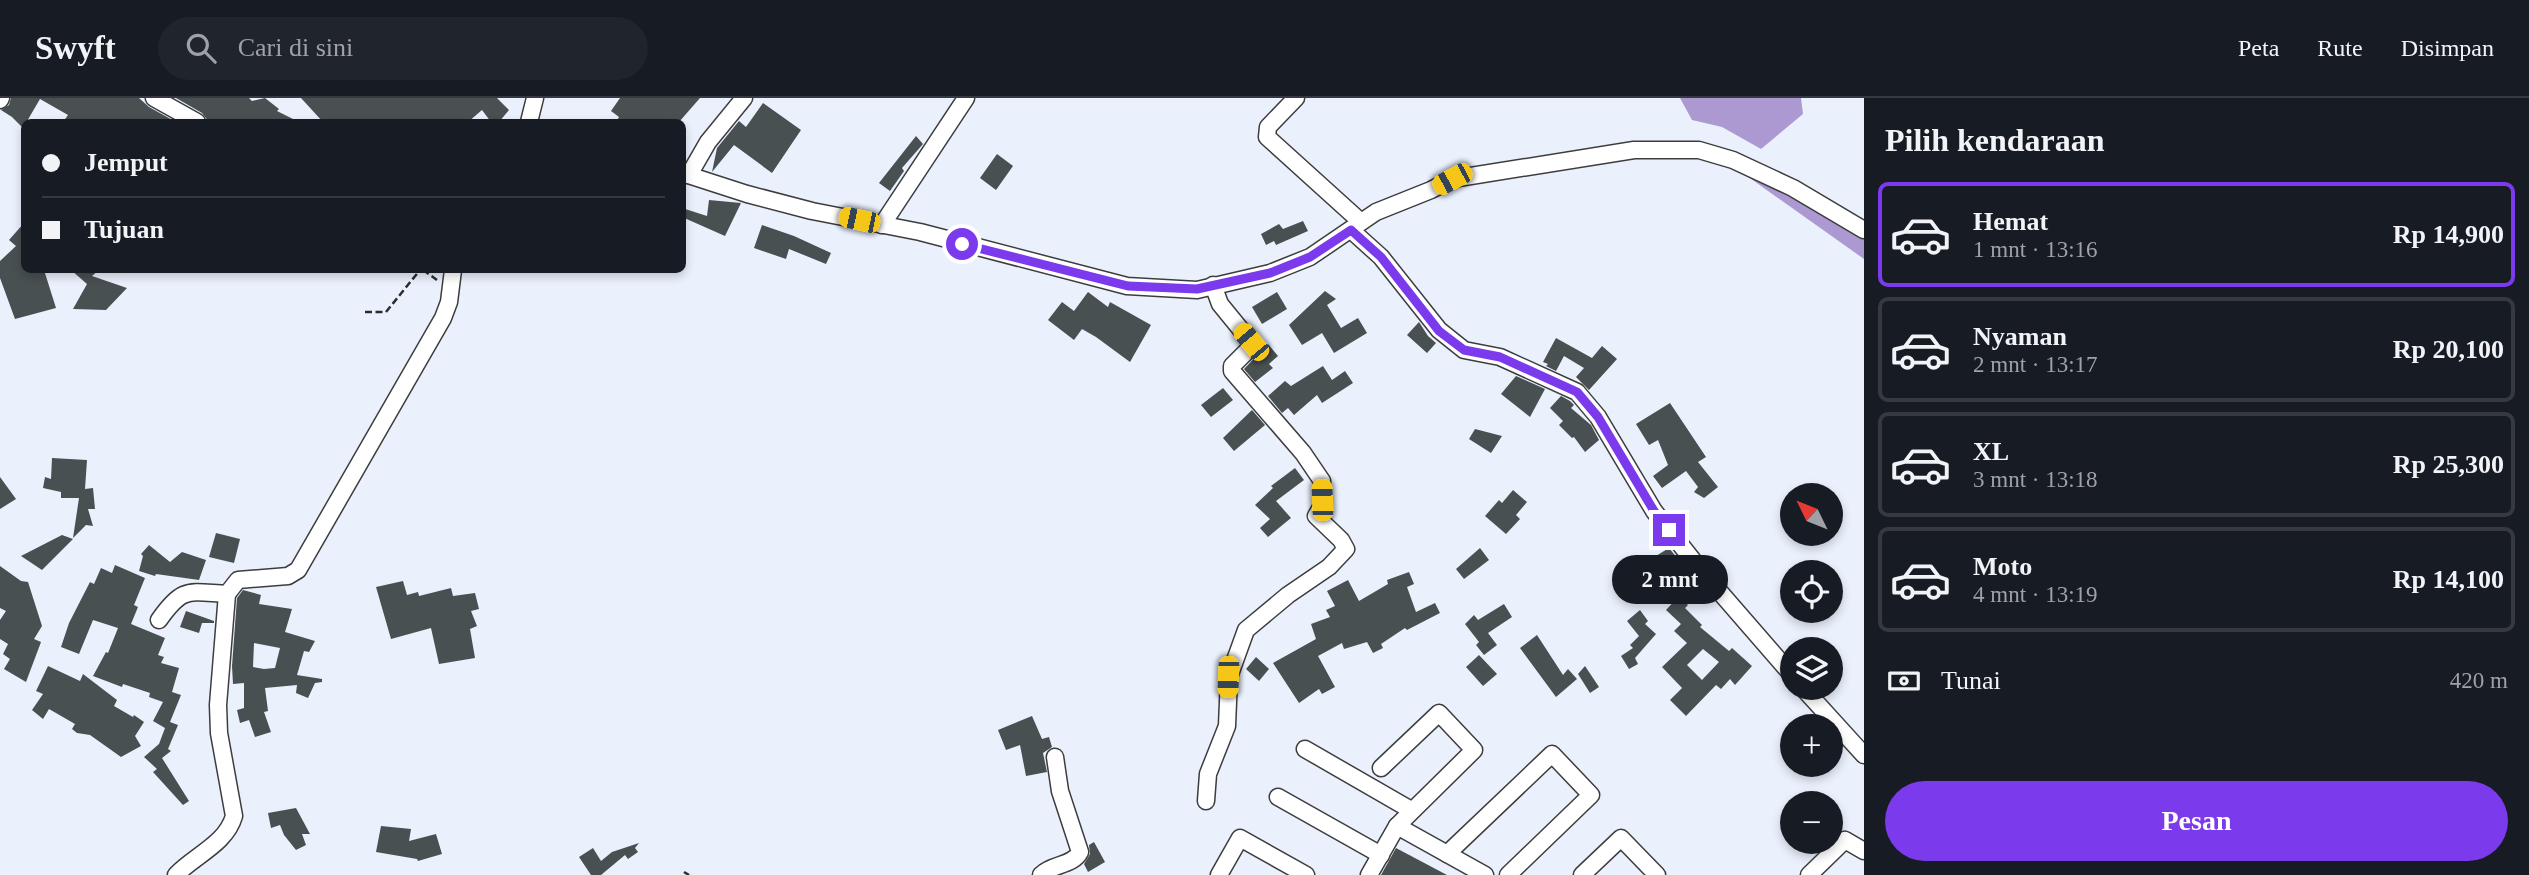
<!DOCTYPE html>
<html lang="id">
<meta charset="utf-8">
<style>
body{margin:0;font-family:Georgia,serif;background:#20242c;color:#f1f3f6;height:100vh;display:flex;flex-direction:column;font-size:26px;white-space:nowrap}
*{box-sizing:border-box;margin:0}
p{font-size:23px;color:#9ea1a6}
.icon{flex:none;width:38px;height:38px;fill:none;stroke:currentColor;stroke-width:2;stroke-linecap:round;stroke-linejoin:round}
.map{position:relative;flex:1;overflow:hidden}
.sheet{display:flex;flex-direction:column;background:#171b24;width:665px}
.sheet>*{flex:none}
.guide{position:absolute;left:21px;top:21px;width:665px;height:154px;border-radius:10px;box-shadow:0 4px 10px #0003;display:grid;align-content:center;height:154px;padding:0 21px;background:#171b24}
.needle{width:46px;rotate:313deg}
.fabs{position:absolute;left:1780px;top:385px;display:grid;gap:14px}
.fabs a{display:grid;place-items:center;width:63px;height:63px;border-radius:50%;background:#171b24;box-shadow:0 4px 10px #0003;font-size:35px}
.end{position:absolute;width:32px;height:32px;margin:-16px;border:9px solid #7c3aed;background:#fff;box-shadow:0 0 0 4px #fff}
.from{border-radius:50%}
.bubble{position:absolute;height:49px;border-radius:24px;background:#171b24;box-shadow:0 4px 10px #0003;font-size:23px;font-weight:700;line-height:49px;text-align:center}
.car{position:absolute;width:21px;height:42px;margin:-21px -10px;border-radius:9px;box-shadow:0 0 5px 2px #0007;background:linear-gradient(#f5c518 24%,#345 0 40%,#f5c518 0 76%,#345 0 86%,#f5c518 0)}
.guide b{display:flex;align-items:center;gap:24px;height:66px;font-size:26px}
.guide b+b{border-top:2px solid #363941}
.guide i{width:18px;height:18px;background:#f1f3f6}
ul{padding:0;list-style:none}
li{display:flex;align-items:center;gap:21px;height:105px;margin:0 14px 10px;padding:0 7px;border:4px solid #363941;border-radius:10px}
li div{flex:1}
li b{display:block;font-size:26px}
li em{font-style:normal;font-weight:700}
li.current{border-color:#7c3aed}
li>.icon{width:63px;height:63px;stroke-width:1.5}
h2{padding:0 21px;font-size:32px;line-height:84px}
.pay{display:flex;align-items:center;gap:18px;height:77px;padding:0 21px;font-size:26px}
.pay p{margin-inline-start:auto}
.action{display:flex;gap:14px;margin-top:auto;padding:14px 21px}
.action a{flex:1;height:80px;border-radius:42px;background:#7c3aed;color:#fff;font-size:28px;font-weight:700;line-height:80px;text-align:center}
header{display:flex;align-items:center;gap:42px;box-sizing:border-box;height:98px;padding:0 35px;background:#171b24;border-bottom:2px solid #363941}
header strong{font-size:33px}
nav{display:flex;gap:38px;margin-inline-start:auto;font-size:24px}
.search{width:490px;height:63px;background:#20242c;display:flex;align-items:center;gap:18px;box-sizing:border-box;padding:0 24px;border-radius:38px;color:#9ea1a6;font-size:26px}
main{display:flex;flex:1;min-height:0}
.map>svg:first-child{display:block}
.forest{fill:#ad99d2}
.building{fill:#485052;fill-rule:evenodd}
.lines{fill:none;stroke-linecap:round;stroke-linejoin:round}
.minor-casing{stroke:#3d3d3d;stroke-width:19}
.path{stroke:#2c2c2c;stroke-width:2.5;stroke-dasharray:7 3.5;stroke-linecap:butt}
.minor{stroke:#fff;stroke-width:16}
.route{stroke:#7c3aed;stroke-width:9}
</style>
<header>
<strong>Swyft</strong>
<div class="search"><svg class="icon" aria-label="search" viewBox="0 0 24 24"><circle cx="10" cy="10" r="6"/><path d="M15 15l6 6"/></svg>Cari di sini</div>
<nav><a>Peta</a><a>Rute</a><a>Disimpan</a></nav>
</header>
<main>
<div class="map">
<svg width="1864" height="777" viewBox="0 0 1864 777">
<rect width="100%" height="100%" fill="#eaf1fd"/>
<g class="forest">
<polygon points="1680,0 1801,0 1803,16 1761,51 1722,29 1692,22"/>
<polygon points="1747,78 1864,128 1864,161"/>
</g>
<g class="building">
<polygon points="11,0 139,0 149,9 176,24 63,24 68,17 40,1 23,30 12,19 1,12 9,7"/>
<polygon points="176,0 249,0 252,3 265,0 279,11 277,13 299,24 209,24 202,15"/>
<polygon points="301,0 497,0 509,12 499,24 491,24 482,12 468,24 323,24"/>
<polygon points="620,0 700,0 679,24 616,24 619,19 611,13"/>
<polygon points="763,5 801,32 772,75 734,47 712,74 717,50 739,23 746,29"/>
<polygon points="916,38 923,46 902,70 904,73 890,93 879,85"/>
<polygon points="997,56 1013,68 996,92 980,80"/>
<polygon points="709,102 741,105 725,138 682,119 682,110 707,118"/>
<polygon points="1303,123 1308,133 1276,147 1274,143 1266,147 1261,136 1279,126 1283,131"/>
<polygon points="24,125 24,172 44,172 56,210 15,221 0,180 0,163 16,148 9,142"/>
<polygon points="762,127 794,138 831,155 826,166 789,151 786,161 754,150"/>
<polygon points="71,172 99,172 92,178 127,190 106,212 73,211 87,186"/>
<polygon points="1325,193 1336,201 1327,207 1341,230 1358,220 1367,235 1334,255 1322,235 1302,247 1289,227"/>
<polygon points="1088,194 1108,209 1110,204 1151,227 1130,264 1096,239 1082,231 1074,242 1048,222 1062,204 1074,213"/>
<polygon points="1277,194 1287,211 1262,226 1252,209"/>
<polygon points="1419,224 1428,238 1436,245 1427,255 1407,237"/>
<polygon points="1556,240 1592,260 1602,248 1617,261 1589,292 1576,279 1584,270 1564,258 1556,273 1546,268 1548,266 1543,264"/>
<polygon points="1268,246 1278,258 1269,266 1273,270 1255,284 1244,271"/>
<polygon points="1323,268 1332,282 1345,273 1353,285 1322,305 1317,297 1294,317 1288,310 1282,315 1268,298 1285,283 1291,288"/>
<polygon points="1516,278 1545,291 1530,319 1501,296"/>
<polygon points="1223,290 1233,302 1211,319 1201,307"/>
<polygon points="1561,298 1570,303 1574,307 1571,310 1591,327 1599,342 1585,354 1574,339 1572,340 1559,327 1563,323 1550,310"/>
<polygon points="1670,305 1706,359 1698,364 1718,389 1704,400 1694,394 1698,389 1686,373 1662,390 1653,378 1668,367 1658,342 1649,347 1636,326"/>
<polygon points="1252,312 1265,327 1234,353 1223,340"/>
<polygon points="1475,331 1502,338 1491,355 1469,341"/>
<polygon points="52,360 87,362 85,391 93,390 95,411 88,411 93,428 86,427 73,440 79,400 61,400 61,394 43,390 45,379 51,381"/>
<polygon points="1295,370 1304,382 1276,403 1291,420 1268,439 1260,430 1270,421 1255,407 1273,390 1271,388"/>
<polygon points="0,379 16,401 0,411"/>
<polygon points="1513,392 1527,404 1516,417 1520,421 1506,436 1485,418 1499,402 1502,405"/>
<polygon points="216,435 240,441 234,465 209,459"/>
<polygon points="62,437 73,441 42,472 21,458"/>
<polygon points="149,447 170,464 182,454 206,462 199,482 156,476 155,478 139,473 143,458 141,456"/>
<polygon points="1480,450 1489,462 1464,481 1456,471"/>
<polygon points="1669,450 1682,466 1658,481 1656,477 1641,487 1628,475"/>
<polygon points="115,467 145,480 134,507 138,509 131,526 165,540 158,557 164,559 161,565 179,570 172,594 181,597 170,624 178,627 168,651 171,653 162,660 189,703 183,707 153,674 157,671 144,659 159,646 165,630 153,623 163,604 149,599 150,595 123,586 122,589 93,578 106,554 108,555 118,530 93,522 79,556 61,549 69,525 90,484 94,486 101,470 112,475"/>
<polygon points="0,468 21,483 28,484 42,528 34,541 41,544 26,584 4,571 10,561 3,556 8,546 0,541 0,522 6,513 0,510"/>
<polygon points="1409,474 1414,486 1407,489 1416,514 1435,505 1440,515 1407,532 1405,530 1381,546 1383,550 1373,555 1367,544 1344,551 1342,545 1318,558 1335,589 1322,596 1319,591 1299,605 1273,565 1316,541 1311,526 1330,519 1326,512 1335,508 1327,493 1348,482 1359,503 1388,486 1387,482"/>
<polygon points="403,483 407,497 418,494 419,498 451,490 453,498 475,495 479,511 471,513 477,528 470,531 475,560 439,566 431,530 391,541 376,489"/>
<path d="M243 492 261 497 259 506 292 511 285 534 315 543 309 554 304 553 297 577 322 581V584L315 585 308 600 296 595 297 587 265 590 268 613 264 614 271 634 255 639 249 622 240 625 237 612 244 610V585L233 586 232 568 237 500ZM254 545 280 550 275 570 264 571 253 569Z"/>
<path d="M1679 498 1688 507 1685 510 1702 527 1700 529 1729 553 1732 550 1752 568 1735 587 1730 581 1721 591 1716 587 1686 618 1670 602 1682 590 1662 569 1687 545 1674 533 1681 526 1666 512ZM1703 551 1719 564 1702 582 1687 567Z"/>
<polygon points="1504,506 1512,519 1488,535 1497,547 1484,557 1476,547 1479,544 1465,526 1474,517 1478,522"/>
<polygon points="1640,512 1648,523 1645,526 1656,536 1635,560 1638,566 1629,571 1621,558 1633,550 1630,547 1639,538 1627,523"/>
<polygon points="186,513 214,523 214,525 202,525 199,535 180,529"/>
<polygon points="1537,537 1563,577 1568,571 1577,581 1556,599 1520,550"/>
<polygon points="1479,557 1497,576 1483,588 1466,569"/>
<polygon points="1256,559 1269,571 1259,583 1246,571"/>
<polygon points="48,568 80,583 83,576 117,602 114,608 133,619 134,617 144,624 135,638 141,648 121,659 90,637 77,635 72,631 75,626 49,611 43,621 32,612 43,596 36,593"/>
<polygon points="1585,568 1599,589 1590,595 1578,576"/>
<polygon points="1032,618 1042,641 1049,639 1052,649 1043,655 1047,674 1026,678 1020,647 1006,652 998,632"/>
<polygon points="296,710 310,736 302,736 306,747 296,752 284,737 280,727 271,730 268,715"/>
<polygon points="381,728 411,731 409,743 436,736 442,756 418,763 417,761 376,754"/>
<polygon points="1094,744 1105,764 1088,774 1084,766 1090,756 1089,747"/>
<polygon points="639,745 635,750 638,754 628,761 625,757 601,777 591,777 579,759 593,750 601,763 612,754"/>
<polygon points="1396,750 1447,777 1381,777"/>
</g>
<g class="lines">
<g class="minor-casing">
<g id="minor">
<polyline points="154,0 197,24"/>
<polyline points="1296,0 1268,29 1267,39 1361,124"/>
<polyline points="0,2 1,0"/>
<polyline points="529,24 535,0"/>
<polyline points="682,75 747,96 812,113 920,134 1127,188 1197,192 1270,175 1310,159 1376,114 1431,92 1452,81 1634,52 1699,52 1733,62 1793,90 1864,132"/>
<polyline points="689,77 708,44 744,0"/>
<polyline points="882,127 966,0"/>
<polyline points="1351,132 1381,159 1439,232 1464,252 1500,259 1577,294 1598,319 1654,413 1699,470 1792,577"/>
<path d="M159 522C183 488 188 494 227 496L238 482 288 478 298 472 443 220 449 204 453 172"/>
<polyline points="1803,590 1864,657"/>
<polyline points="1305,651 1411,712"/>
<polyline points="1381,670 1439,615 1474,652 1397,728"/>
<polyline points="1278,699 1381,757"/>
<polyline points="1206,703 1208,676 1227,628 1229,579 1246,532 1288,497 1329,469 1346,451 1341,442 1316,418 1323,406 1322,383 1303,355 1232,273 1232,268 1251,249 1251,244 1220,206 1213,187"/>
<polyline points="1447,756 1552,656 1591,697 1508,777"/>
<path d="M176 777C195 757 226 746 234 718L219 635 218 607 227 496"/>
<path d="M1041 777C1051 766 1073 768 1080 754L1060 693 1055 659"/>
<polyline points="1219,777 1240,740 1306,777"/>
<polyline points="1369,777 1397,728 1485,777"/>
<polyline points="1582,777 1621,740 1657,777"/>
<polyline points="1809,777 1845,742 1864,753"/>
</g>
</g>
<g class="path">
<polyline points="423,172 437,182"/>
<polyline points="365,214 386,214 420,172"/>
<polyline points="684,774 689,777"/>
</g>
<use href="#minor" class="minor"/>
</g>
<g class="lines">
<polyline class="route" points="962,146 1128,188 1197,191 1270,175 1310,159 1351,132 1381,159 1439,233 1464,252 1500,259 1577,294 1598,319 1654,413 1669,432"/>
</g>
</svg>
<div class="fabs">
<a><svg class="needle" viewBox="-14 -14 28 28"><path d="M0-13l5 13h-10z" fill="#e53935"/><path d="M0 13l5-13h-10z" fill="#9ea1a6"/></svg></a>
<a><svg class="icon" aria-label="locate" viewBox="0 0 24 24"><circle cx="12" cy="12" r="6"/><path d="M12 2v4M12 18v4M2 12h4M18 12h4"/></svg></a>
<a><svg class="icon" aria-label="layers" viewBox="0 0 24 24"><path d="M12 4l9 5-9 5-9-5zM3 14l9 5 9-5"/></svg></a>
<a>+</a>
<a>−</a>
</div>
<i class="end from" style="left:962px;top:146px"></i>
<i class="end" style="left:1669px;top:432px"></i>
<div class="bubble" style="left:1612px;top:457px;width:116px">2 mnt</div>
<i class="car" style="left:1452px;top:81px;rotate:242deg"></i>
<i class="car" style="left:859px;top:122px;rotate:282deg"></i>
<i class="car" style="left:1251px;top:244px;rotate:320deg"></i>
<i class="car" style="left:1322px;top:402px;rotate:358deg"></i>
<i class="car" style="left:1228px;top:579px;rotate:182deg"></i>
<div class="guide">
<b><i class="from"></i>Jemput</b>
<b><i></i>Tujuan</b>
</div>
</div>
<section class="sheet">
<h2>Pilih kendaraan</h2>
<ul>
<li class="current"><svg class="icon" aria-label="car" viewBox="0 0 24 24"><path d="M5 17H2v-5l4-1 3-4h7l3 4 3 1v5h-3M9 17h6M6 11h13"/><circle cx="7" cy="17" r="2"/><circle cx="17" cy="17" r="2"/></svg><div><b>Hemat</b><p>1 mnt · 13:16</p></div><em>Rp 14,900</em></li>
<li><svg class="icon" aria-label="car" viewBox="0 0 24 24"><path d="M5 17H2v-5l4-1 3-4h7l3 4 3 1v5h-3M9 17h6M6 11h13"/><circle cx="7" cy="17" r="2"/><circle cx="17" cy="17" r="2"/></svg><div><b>Nyaman</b><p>2 mnt · 13:17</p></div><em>Rp 20,100</em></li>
<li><svg class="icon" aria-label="car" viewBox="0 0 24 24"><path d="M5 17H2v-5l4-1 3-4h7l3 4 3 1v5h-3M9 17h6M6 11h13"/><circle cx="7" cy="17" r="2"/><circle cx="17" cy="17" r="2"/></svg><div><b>XL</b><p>3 mnt · 13:18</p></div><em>Rp 25,300</em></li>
<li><svg class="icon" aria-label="car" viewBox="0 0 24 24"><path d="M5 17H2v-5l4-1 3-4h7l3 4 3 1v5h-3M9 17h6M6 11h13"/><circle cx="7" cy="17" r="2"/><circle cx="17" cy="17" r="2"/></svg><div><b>Moto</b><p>4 mnt · 13:19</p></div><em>Rp 14,100</em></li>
</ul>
<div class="pay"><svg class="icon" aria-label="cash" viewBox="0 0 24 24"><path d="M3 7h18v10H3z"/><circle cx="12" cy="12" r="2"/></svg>Tunai<p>420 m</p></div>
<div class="action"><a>Pesan</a></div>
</section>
</main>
